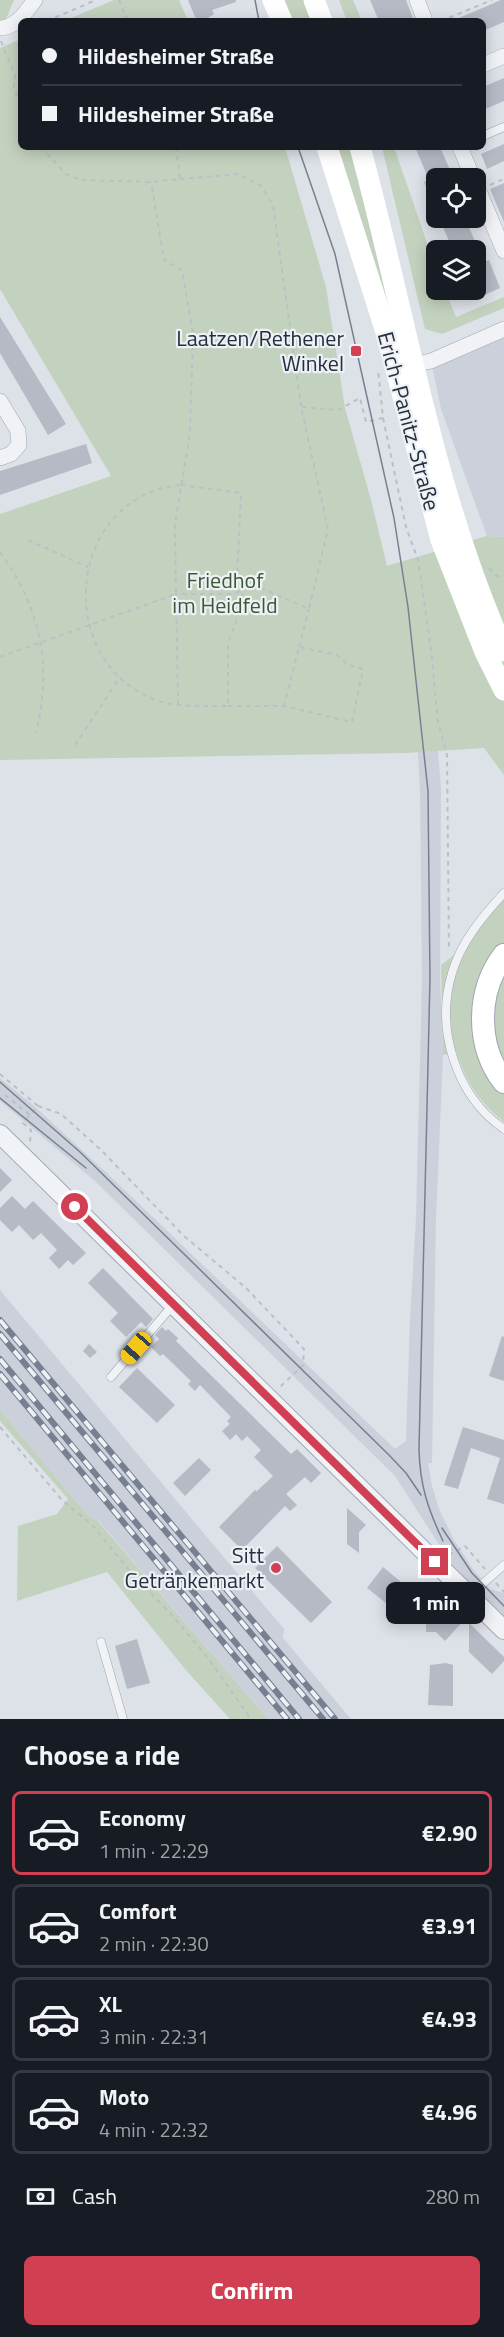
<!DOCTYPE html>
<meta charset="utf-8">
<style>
body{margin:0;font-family:"Titillium Web",sans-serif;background:#242831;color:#f1f3f6;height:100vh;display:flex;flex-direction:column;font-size:22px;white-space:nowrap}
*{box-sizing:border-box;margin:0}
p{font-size:20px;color:#9ea1a6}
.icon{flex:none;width:33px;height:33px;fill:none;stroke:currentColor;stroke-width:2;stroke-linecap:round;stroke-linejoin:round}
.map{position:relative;height:1719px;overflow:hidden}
.drawer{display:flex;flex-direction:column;background:#171b24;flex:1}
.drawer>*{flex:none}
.top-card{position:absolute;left:18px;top:18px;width:468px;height:132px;border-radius:9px;box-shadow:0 3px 15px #0003;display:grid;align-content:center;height:132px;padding:0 24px;background:#171b24}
.fabs{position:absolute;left:426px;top:168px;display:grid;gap:12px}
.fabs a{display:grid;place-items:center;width:60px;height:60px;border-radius:9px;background:#171b24;box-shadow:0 3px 15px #0003;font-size:30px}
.end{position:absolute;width:27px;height:27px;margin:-14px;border:8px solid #d03f52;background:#fff;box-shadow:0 0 0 3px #fff}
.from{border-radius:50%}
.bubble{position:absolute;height:42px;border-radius:9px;background:#171b24;box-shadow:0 3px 15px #0003;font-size:20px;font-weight:700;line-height:42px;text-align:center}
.car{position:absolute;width:18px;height:36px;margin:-18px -9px;border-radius:8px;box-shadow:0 0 4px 2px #0007;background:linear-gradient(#f5c518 24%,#345 0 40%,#f5c518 0 76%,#345 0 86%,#f5c518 0)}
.top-card b{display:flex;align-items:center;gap:21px;height:57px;font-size:22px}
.top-card b+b{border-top:2px solid #363941}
.top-card i{width:15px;height:15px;background:#f1f3f6}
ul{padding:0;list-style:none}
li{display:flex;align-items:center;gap:18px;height:84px;margin:0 12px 9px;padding:0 12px;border:3px solid #363941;border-radius:9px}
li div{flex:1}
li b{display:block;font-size:22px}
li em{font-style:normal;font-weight:700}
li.active{border-color:#d03f52}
li>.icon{width:54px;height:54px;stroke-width:1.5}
h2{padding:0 24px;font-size:27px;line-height:72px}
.pay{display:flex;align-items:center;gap:15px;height:66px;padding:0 24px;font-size:22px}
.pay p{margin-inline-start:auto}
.action{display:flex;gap:12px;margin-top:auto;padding:12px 24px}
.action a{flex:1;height:69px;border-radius:9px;background:#d03f52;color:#fff;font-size:24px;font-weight:700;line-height:69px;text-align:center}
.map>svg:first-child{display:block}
.built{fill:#cbd0da}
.green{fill:#c3d2be}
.building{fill:#b5bac4}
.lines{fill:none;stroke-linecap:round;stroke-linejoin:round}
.service-casing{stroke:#a2a8b2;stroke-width:9}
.minor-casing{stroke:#a2a8b2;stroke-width:16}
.tertiary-casing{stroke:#a2a8b2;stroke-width:20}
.primary-casing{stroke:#9da5b3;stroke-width:24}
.path{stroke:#bbbfc6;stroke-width:2;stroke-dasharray:4.5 4.5;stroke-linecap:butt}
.service{stroke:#f0f2f6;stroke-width:8}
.minor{stroke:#f0f2f6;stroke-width:15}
.tertiary{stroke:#f0f2f6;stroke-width:18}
.secondary{stroke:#fff;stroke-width:21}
.primary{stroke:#fff;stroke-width:22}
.tram{stroke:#778091;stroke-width:1.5}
.rail-casing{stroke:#778091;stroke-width:6}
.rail{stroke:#edf0f5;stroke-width:4;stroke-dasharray:11;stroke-linecap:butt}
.route{stroke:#d03f52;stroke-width:8}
.poi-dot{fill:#d03f52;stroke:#edf0f5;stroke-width:2}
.labels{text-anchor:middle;stroke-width:4.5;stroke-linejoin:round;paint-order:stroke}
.poi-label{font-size:22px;fill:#262f3e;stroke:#edf0f5;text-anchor:end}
.street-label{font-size:22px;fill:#262f3e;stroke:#edf0f5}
.park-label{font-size:22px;fill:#3a5a34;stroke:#edf0f5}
</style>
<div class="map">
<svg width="504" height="1719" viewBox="0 0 504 1719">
<rect width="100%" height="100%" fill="#dde1e8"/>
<g class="built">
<polygon points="504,329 504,537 487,536 441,409 431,361"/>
<polygon points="438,751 441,788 440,979 443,1055 436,1218 432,1463 428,1463 432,1486 439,1509 454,1540 475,1572 490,1589 504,1593 504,1620 458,1574 395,1476 95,1181 0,1101 0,1078 33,1105 111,1177 395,1449 406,1441 410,1319 416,1218 422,979 420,792 418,752"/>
<polygon points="0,1290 284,1629 283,1638 351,1719 268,1719 98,1520 89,1517 0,1410"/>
</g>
<g class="green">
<polygon points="0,0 14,0 2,29 0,28"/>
<polygon points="114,0 179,0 188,21 64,21"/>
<polygon points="273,0 314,0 322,21 282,21"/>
<polygon points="339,0 353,0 362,21 347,21"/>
<polygon points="21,39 21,147 285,147 326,287 345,408 371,500 387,566 487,536 504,537 504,775 484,748 406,753 0,760 0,514 111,476 0,289 0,48"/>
<polygon points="327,147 360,147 407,334 387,339"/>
<polygon points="382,147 394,147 436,269 436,290 445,290 456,317 504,297 504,308 442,334 425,329"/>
<path d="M504 899V1122C476 1098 469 1086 456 1052L443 1055 441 965 454 955Z"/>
<polygon points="0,1410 89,1517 97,1520 268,1719 230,1719 185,1669 107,1572 17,1601 18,1526 57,1514 68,1499 0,1421"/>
</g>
<g class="building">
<polygon points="188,0 236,0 236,2 212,10 214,14 203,21 195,17"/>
<polygon points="370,0 406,0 414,21 379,21"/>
<polygon points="501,0 504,0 504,22 483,31 483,21 452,21"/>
<polygon points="504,78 504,101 483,110 483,87"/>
<polygon points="504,144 504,161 487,169 481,154"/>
<polygon points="415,147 440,147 450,170 446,172 448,178 436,178 436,212 424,182 429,180"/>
<polygon points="504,183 504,222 490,189"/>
<polygon points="439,218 465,218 484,262 489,260 500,288 480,297 476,287 476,250 453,250"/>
<polygon points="0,317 66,424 48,435 0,353"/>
<polygon points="86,444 92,463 0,495 0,471"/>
<polygon points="0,1168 12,1180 0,1192"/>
<polygon points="12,1196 25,1209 33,1201 86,1253 73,1265 68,1260 59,1269 49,1258 57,1250 41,1233 33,1240 19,1225 12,1232 0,1220 0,1208"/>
<polygon points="103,1268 153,1319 146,1327 141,1322 126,1337 110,1321 118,1313 88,1283"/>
<polygon points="162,1327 166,1331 168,1329 178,1338 176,1341 291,1454 297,1449 321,1473 311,1483 305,1477 286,1494 297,1505 290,1511 285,1506 242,1550 219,1527 255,1490 257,1491 273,1476 254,1457 261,1450 247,1436 242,1441 236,1434 230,1440 222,1431 230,1424 227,1421 231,1417 200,1385 195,1391 188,1384 191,1381 163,1354 160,1356 151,1347 159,1339 155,1335"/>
<polygon points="502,1336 504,1337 504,1381 489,1376"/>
<polygon points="89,1344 97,1352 90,1358 83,1351"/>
<polygon points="137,1368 175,1405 157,1423 119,1387"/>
<polygon points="463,1427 504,1440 504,1504 487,1499 500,1458 471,1448 458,1489 444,1485"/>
<polygon points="199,1458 211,1470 185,1496 173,1483"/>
<polygon points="347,1508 366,1525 359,1532 359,1553 347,1544"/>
<polygon points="277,1546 332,1602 311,1623 255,1568"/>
<polygon points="383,1567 407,1587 391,1607 367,1588"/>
<polygon points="426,1600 435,1609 439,1606 441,1607 447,1601 465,1619 445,1641 436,1632 426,1632 426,1616 419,1610"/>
<polygon points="469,1623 504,1657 504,1661 492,1674 469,1652"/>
<polygon points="137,1639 150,1683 127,1689 115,1646"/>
<polygon points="446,1663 453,1665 453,1706 428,1705 430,1665"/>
</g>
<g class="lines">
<g class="service-casing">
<g id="service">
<polyline points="483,136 504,127"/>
<path d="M504 893C482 917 461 942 452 973 435 1029 456 1096 504 1129"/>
<polyline points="111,1377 173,1305"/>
<polyline points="470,1595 504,1565"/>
<polyline points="101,1642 123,1719"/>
</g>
</g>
<g class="minor-casing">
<g id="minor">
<polyline points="417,0 425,21"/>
<path d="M0 28C17 27 25 13 35 0"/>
<polyline points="483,65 504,56"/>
<polyline points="460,147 473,178"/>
<polyline points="476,184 504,251"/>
<polyline points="404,367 431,361 504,329"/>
<polyline points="0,401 18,431 19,445 11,454 0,458"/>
</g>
</g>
<g class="tertiary-casing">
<polyline id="tertiary" points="0,1134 504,1630"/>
</g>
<g class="primary-casing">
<g id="primary">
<polyline points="501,646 504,649"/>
<path d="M504 955C476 992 476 1046 504 1082"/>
</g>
</g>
<g class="path">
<polyline points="119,0 128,21"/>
<polyline points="47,21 96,0"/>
<polyline points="441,21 492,0"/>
<polyline points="1,41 15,76 14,88 21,107"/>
<polyline points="41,147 66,174 81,180 151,182 180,179 176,147"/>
<polyline points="180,179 239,174 261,186 273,205 301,406"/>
<polyline points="490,185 504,179"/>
<polyline points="383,418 406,527 418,560 431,649 438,722 447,755 449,951"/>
<path d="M181 485 241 493 237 577 242 590V605L228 643V706C205 705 181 708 159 701 52 665 65 496 181 485Z"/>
<polyline points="28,540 88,567"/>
<path d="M0 552C40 607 53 665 36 732"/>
<polyline points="489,568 497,576 504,577"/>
<polyline points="299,647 309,609"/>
<polyline points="0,657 176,594 175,524 190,433 193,333 182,270 164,260 151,182"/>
<polyline points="178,705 176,594 233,594 254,585 309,609 328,529 301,407 338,410 360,398 366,422 383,418 378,369"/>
<polyline points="228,706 284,706 352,722 363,669 348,665 337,655 299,647 284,706"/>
<polyline points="75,745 120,677"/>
<polyline points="0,1074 38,1106 23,1123 31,1130 30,1143"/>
<polyline points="5,1095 30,1115"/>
<polyline points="38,1106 61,1114 101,1150 184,1236 246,1288 304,1349 303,1365 279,1388"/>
<polyline points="0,1427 62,1500 92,1525 134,1576 169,1612 208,1658 251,1719"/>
<polyline points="449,1555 465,1546 485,1569"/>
<polyline points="496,1583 504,1592"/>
</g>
<use href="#service" class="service"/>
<use href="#minor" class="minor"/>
<use href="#tertiary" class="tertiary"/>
<g class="secondary">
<polyline points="273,0 282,21"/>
<polyline points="314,0 322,21"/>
<polyline points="327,147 386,332 441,540 485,652 504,690"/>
<path d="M360 147C406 315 432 491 504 651"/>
</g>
<use href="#primary" class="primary"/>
<g class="tram">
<polyline points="255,0 259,21"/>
<path d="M298 147 335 254 394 518 408 607 428 791 430 978 419 1450C420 1486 428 1509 443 1541"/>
<polyline points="0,1082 80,1152 389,1455 406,1473 421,1495"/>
<polyline points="0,1098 86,1168"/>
<polyline points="442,1528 472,1573 504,1606"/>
</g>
<g class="rail-casing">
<g id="rail">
<polyline points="0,1320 335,1719"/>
<polyline points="0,1334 323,1719"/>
<polyline points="0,1359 299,1719"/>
<polyline points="0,1374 287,1719"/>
</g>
</g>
<use href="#rail" class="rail"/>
</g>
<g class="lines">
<polyline class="route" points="75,1207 435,1562"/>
</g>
<g class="poi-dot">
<rect x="350" y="345" width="12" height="12" rx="3"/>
<circle cx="276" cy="1568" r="6"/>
</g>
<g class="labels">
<g class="poi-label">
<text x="344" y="346">Laatzen/Rethener<tspan x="344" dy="25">Winkel</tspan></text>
<text x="264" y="1563">Sitt<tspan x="264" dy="25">Getränkemarkt</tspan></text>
</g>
<g class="street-label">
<text transform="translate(409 421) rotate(75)" y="8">Erich-Panitz-Straße</text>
</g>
<g class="park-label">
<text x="225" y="588">Friedhof<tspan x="225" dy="25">im Heidfeld</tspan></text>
</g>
</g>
</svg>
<div class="fabs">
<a><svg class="icon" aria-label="locate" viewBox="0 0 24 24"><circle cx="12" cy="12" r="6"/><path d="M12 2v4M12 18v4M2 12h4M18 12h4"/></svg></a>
<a><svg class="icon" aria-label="layers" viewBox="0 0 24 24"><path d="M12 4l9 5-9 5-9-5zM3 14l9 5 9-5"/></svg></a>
</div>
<i class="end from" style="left:75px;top:1207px"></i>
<i class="end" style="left:435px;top:1562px"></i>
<div class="bubble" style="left:386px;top:1582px;width:99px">1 min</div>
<i class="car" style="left:136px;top:1348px;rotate:221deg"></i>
<div class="top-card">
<b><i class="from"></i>Hildesheimer Straße</b>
<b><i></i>Hildesheimer Straße</b>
</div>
</div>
<section class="drawer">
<h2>Choose a ride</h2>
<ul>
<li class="active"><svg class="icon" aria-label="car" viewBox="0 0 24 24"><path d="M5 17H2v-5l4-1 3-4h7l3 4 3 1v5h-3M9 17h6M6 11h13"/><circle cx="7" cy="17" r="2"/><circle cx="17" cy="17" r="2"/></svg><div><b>Economy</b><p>1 min · 22:29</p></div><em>€2.90</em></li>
<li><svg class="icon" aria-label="car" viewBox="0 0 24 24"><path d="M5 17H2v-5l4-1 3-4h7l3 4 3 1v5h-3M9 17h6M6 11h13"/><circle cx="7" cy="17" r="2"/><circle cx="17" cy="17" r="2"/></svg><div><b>Comfort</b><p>2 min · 22:30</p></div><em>€3.91</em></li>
<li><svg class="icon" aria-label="car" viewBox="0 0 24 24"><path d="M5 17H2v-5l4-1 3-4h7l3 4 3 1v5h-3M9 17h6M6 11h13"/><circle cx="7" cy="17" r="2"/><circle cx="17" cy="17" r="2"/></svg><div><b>XL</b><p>3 min · 22:31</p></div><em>€4.93</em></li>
<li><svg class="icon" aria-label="car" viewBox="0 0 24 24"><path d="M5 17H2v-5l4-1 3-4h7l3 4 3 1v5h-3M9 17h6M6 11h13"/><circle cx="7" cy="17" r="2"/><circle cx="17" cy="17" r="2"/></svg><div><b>Moto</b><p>4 min · 22:32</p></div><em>€4.96</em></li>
</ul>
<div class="pay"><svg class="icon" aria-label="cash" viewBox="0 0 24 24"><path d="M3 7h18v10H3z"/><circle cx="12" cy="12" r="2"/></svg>Cash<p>280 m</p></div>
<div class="action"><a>Confirm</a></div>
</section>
